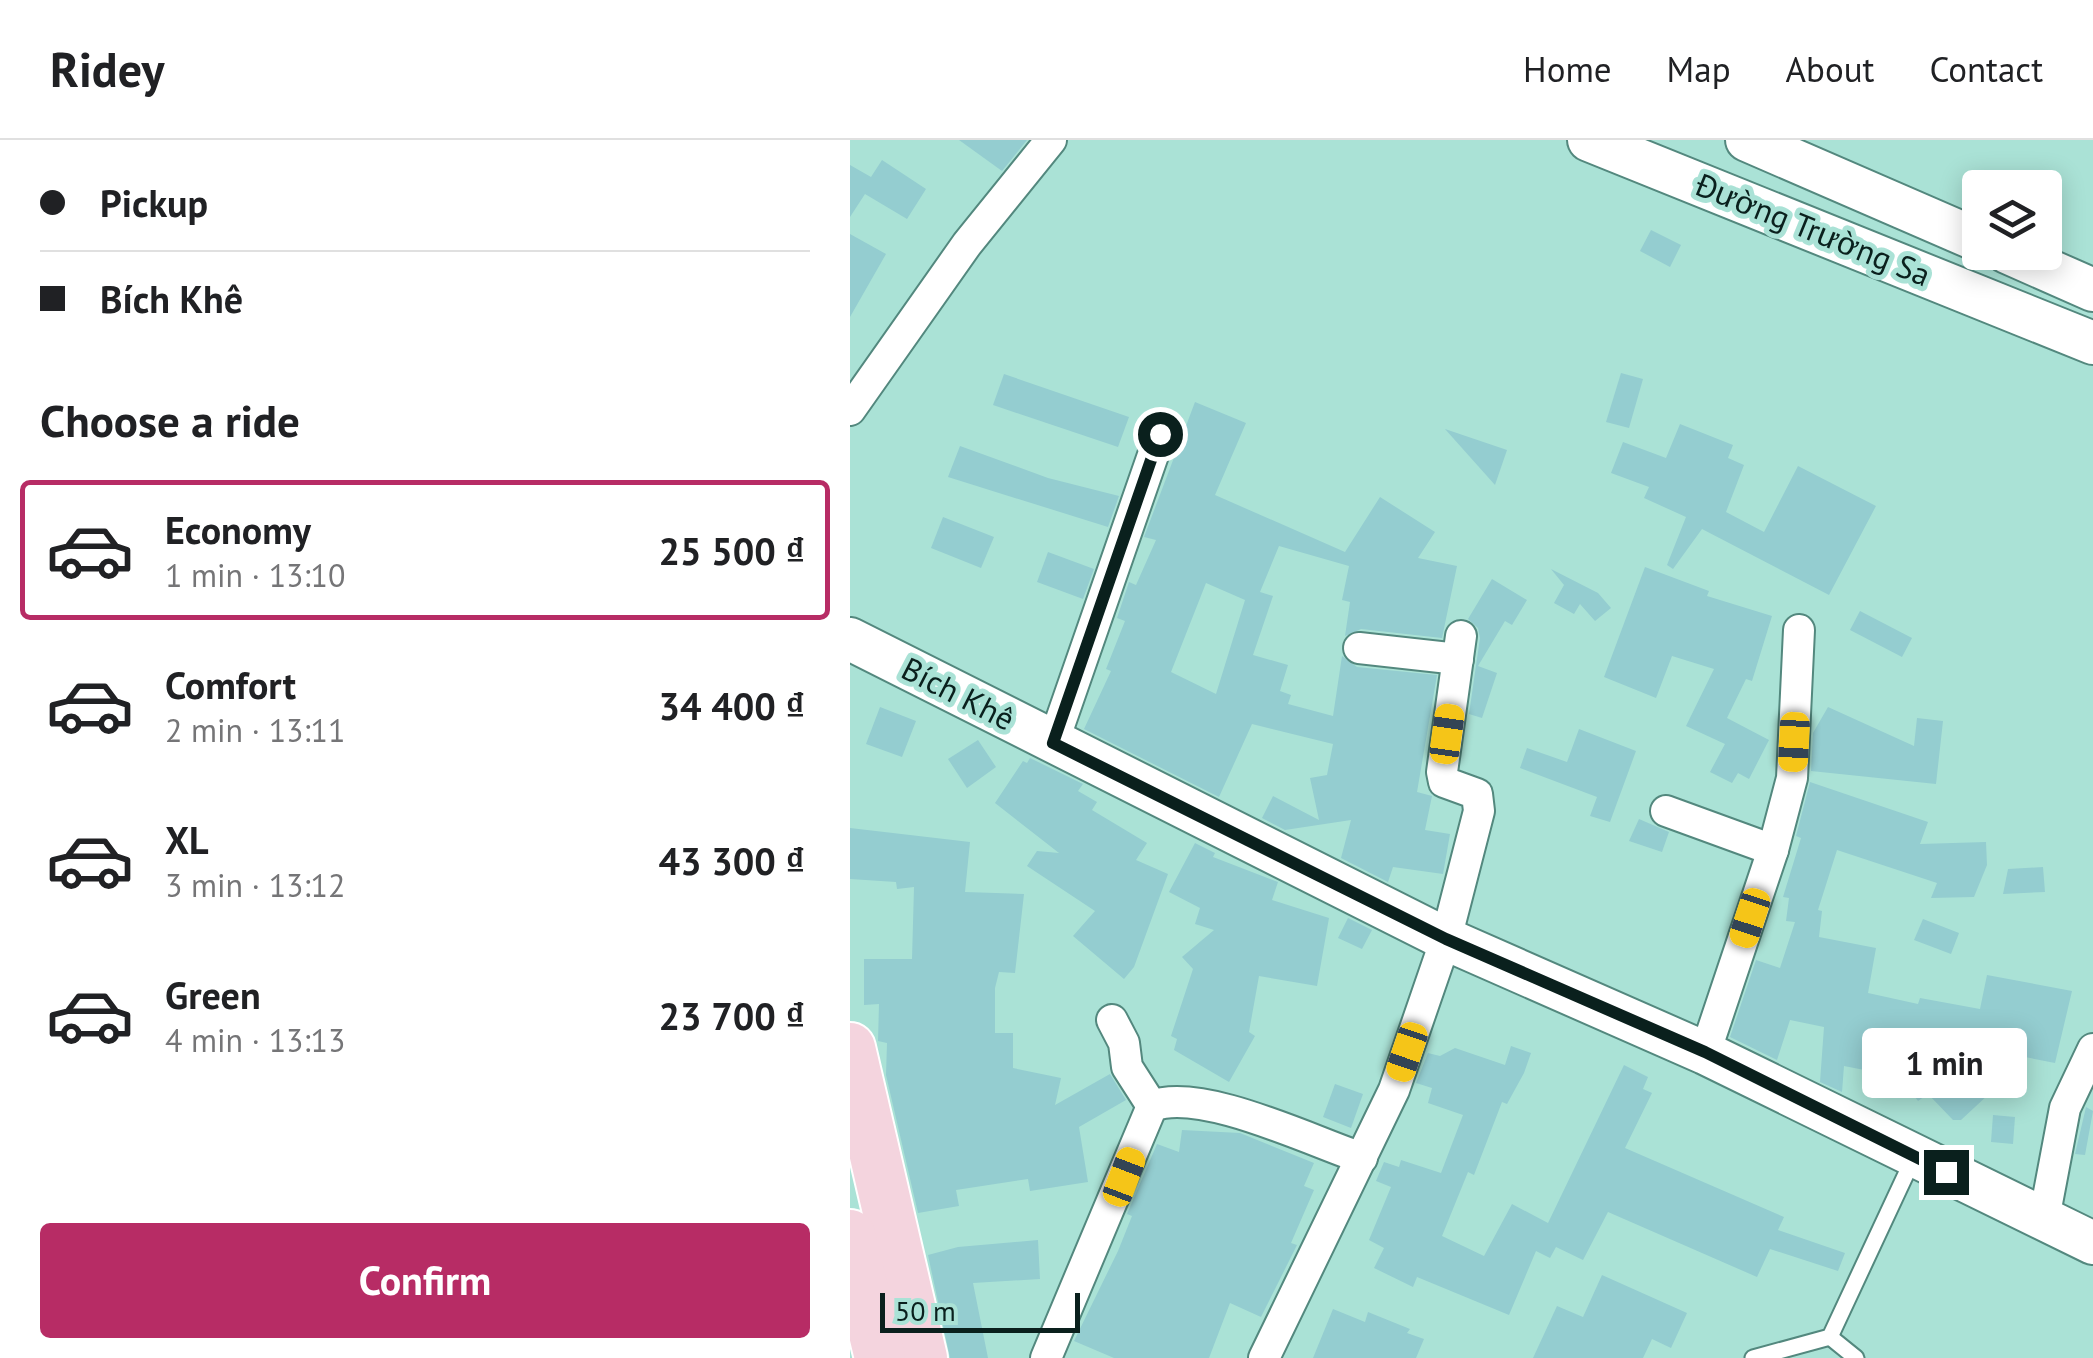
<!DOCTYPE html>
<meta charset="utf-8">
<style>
body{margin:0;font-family:"PT Sans",sans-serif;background:#f6f6f6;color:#202124;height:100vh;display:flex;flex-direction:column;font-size:38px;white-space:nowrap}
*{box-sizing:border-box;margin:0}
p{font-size:32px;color:#757577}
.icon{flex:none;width:55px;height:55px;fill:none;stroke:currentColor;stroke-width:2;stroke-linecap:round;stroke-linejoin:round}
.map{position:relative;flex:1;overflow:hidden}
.drawer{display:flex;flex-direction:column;background:#fff;width:850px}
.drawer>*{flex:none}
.banner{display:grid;align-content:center;height:220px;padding:0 40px;background:#fff}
.buttons{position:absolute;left:1112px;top:30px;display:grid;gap:20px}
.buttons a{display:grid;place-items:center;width:100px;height:100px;border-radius:10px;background:#fff;box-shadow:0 5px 25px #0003;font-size:50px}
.scale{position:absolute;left:30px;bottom:25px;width:200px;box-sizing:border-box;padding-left:10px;border:5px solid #0a201d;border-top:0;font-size:28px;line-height:35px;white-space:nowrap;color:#0a201d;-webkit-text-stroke:8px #aae2d6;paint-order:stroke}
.end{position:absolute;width:45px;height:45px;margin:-22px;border:12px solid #0a201d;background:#fff;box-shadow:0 0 0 5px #fff}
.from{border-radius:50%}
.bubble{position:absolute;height:70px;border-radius:10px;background:#fff;box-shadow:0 5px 25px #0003;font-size:32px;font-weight:800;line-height:70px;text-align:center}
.car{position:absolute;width:30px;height:60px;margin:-30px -15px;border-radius:12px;box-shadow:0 0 8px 2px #0007;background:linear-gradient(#f5c518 24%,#345 0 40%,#f5c518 0 76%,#345 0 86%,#f5c518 0)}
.banner b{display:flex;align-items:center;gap:35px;height:95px;font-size:38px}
.banner b+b{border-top:2px solid #e0e0e0}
.banner i{width:25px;height:25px;background:#202124}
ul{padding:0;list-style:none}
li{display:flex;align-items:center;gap:30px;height:140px;margin:0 20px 15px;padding:0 20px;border:5px solid transparent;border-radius:10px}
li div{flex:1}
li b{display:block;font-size:38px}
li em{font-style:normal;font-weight:800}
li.selected{border-color:#b72c65}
li>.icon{width:90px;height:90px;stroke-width:1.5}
h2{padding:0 40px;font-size:45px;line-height:120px}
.button{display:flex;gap:20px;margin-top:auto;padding:20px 40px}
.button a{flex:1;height:115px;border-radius:10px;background:#b72c65;color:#fff;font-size:40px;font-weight:800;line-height:115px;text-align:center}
header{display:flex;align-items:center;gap:60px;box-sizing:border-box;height:140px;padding:0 50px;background:#fff;border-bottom:2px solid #e0e0e0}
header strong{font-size:48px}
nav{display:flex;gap:55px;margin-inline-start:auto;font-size:35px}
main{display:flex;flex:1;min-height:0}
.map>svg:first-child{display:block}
.building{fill:#94cdd0;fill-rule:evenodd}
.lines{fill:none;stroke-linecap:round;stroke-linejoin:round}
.service-casing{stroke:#53887e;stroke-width:19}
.minor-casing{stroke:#53887e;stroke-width:34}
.secondary-casing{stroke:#53887e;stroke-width:46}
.trunk-casing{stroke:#fff;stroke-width:54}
.service{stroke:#fff;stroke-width:15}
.minor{stroke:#fff;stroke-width:30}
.secondary{stroke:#fff;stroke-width:42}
.trunk{stroke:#f4d4de;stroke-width:50}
.route{stroke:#0a201d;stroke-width:12}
.labels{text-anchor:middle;stroke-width:10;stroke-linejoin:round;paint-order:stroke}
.street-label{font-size:32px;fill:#0a201d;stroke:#aae2d6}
</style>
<header>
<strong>Ridey</strong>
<nav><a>Home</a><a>Map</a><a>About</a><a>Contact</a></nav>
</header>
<main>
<section class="drawer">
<div class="banner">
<b><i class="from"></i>Pickup</b>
<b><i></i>Bích Khê</b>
</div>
<h2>Choose a ride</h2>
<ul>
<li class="selected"><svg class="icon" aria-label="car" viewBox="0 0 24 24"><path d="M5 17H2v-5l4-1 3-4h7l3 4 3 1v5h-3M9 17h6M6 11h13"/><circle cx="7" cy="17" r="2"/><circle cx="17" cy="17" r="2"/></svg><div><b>Economy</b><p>1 min · 13:10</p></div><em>25 500 ₫</em></li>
<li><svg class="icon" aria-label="car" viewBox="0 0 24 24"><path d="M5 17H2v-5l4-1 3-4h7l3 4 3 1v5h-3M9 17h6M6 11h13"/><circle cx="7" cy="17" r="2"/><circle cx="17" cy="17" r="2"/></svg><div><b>Comfort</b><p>2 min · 13:11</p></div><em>34 400 ₫</em></li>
<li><svg class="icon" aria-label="car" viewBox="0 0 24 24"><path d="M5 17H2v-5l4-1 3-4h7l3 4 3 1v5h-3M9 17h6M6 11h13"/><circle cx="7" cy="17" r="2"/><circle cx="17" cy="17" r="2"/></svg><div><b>XL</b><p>3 min · 13:12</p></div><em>43 300 ₫</em></li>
<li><svg class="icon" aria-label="car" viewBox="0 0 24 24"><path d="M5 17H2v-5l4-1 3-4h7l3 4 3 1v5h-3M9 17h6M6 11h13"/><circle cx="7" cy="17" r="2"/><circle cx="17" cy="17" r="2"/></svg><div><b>Green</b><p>4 min · 13:13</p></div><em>23 700 ₫</em></li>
</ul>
<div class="button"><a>Confirm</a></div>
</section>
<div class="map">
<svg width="1243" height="1218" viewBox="0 0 1243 1218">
<rect width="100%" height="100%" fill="#aae2d6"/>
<g class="building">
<polygon points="109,0 177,0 152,31"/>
<polygon points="32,20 76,49 57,79 15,54 0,77 0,25 21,37"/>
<polygon points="801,90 831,105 820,127 790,111"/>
<polygon points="0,94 36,114 0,177"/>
<polygon points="771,233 793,239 779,288 756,282"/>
<polygon points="154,234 279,277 268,307 143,265"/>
<path d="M345 262 396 283 365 355 495 412 530 357 585 392 568 418 607 426 592 498 511 489 495 496 500 462 492 460 499 426 429 406 410 452 423 456 403 515 438 525 430 551 441 555 438 564 483 576 492 516 507 527 587 535 567 652 582 656 575 690 600 694 593 734 543 727 538 742 491 718 501 680 435 690 412 678 423 656 469 680 460 638 477 635 483 604 402 584 369 657 234 589 261 531 256 529 275 481 267 478 279 442 286 445 306 400 294 397ZM356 443 395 460 366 554 321 532Z"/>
<polygon points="830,284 883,305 878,318 894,325 876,372 914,392 948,326 1026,366 979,455 852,389 823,429 817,425 836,377 794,358 799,347 761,333 773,302 816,318"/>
<polygon points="595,289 657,310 645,345"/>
<polygon points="110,306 198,338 269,356 258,387 98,337"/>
<polygon points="93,377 144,397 131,428 81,408"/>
<polygon points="198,412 244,429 233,459 187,442"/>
<polygon points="795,427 859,451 857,456 922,476 902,541 896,539 877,578 919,600 899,639 888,633 882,643 860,632 875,604 836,586 864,529 822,516 806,558 754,537"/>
<polygon points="701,429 748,453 761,468 745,481 730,464 724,474 704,463 714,445"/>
<polygon points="642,439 677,460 662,485 655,481 628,526 647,533 632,578 619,574 630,498 628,488 618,479"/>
<polygon points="1010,471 1062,498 1052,517 1000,490"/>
<polygon points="30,567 66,581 52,617 16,604"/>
<polygon points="978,567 1064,606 1067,578 1093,581 1086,644 961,631 963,593"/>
<polygon points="729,589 786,611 760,682 740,676 747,657 670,628 677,608 717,622"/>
<polygon points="128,600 146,627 117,648 98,619"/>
<polygon points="180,618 233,644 228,651 247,662 242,670 297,703 286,720 318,734 284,827 274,839 223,796 245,771 177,726 187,711 209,713 145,663 173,621 177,623"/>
<polygon points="960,642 1078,682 1070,704 1136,702 1137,725 1124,757 1081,758 1087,743 987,710 968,770 972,771 969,797 1026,808 1018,853 1068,864 1070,858 1130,869 1137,835 1222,851 1205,923 1088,900 1139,954 1111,980 1103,980 1078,954 1068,961 1050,937 994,926 992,952 970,942 974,887 940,880 927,920 880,897 906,820 930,828 945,782 936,781 939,758 933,757 951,698 946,696"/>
<polygon points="789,679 819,692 812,712 779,701"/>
<polygon points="0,688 120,702 115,752 174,754 165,833 149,832 145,848 145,893 163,893 163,928 211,938 205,965 260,934 276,960 229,987 238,1042 180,1051 178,1039 106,1050 109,1066 68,1073 36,935 37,903 28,901 29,864 14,865 14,819 62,819 64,747 47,749 46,742 0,739"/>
<polygon points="345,703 365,713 363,717 428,742 422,760 479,778 467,846 409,836 399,892 405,896 379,942 324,910 327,899 321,896 343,829 332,817 364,790 345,784 350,768 319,752"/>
<polygon points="1193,727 1195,752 1153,754 1158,729"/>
<polygon points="498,778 522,790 512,809 488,798"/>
<polygon points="1073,779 1109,793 1101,814 1064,800"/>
<polygon points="661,906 681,913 674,933 657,964 652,962 624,1035 618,1032 592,1096 634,1116 662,1064 698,1083 774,925 798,937 793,949 802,953 775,1008 934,1077 928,1090 995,1113 988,1131 920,1109 907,1137 758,1072 733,1120 706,1107 700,1118 686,1111 659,1175 567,1137 563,1147 524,1128 534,1108 519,1100 541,1047 526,1041 534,1022 549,1027 551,1020 591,1033 613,975 578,963 582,948 566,943 578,913 590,916 605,908 655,925"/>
<polygon points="485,944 513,954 501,988 473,977"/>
<polygon points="1236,967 1243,971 1235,1015 1225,1014"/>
<polygon points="1143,975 1165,977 1163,1004 1141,1002"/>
<polygon points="332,990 390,993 464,1023 454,1046 464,1050 441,1103 447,1105 411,1177 380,1163 359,1218 264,1218 224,1201 268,1111 282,1076 277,1074 307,1004 329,1012"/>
<polygon points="188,1100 190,1139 123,1143 138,1218 100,1218 78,1115 108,1107"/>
<polygon points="752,1135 837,1173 821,1208 802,1199 793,1218 683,1218 707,1166 733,1177"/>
<polygon points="483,1169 515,1182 518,1172 560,1189 557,1193 574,1199 566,1218 463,1218"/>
</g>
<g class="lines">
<g class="service-casing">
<g id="service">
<polyline points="980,1197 1006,1218"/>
<polyline points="903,1218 980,1197 1064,1017"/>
</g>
</g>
<g class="minor-casing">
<g id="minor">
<polyline points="0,270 117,104 201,0"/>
<polyline points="509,508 608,519"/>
<polyline points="203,603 310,295"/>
<polyline points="816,671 923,710"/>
<polyline points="262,880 274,903 277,927 302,966"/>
<polyline points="855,913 923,710 942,638 949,490"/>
<polyline points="1194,1079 1215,968 1243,909"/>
<path d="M196 1218 302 966C351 947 461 1001 512 1018"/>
<polyline points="414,1218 544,950 596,799 629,671 627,654 594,642 592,632 611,496"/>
</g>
</g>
<g class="secondary-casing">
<g id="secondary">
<polyline points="739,0 1243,203"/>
<polyline points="897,0 1130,101"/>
<polyline points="1157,112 1243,150"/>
<polyline points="0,499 596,799 855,913 1243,1103"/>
</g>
</g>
<g class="trunk-casing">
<g id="trunk">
<polyline points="0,908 72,1218"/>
<polyline points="0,1095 30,1218"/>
</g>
</g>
<use href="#service" class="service"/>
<use href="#minor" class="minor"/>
<use href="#secondary" class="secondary"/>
<use href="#trunk" class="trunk"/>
</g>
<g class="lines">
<polyline class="route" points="310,294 203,603 596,799 855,912 1096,1032"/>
</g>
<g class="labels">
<g class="street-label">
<text transform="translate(963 90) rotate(22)" y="11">Đường Trường Sa</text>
<text transform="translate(108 554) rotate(27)" y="11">Bích Khê</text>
</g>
</g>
</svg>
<div class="buttons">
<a><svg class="icon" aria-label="layers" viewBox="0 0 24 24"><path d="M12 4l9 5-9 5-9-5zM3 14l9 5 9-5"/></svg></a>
</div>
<div class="scale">50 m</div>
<i class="end from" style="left:310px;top:294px"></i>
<i class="end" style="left:1096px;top:1032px"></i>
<div class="bubble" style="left:1012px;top:888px;width:165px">1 min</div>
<i class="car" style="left:597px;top:594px;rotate:8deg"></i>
<i class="car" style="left:944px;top:602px;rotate:183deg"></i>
<i class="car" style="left:900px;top:778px;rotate:198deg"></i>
<i class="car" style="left:557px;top:912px;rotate:199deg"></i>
<i class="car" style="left:274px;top:1037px;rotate:21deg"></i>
</div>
</main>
